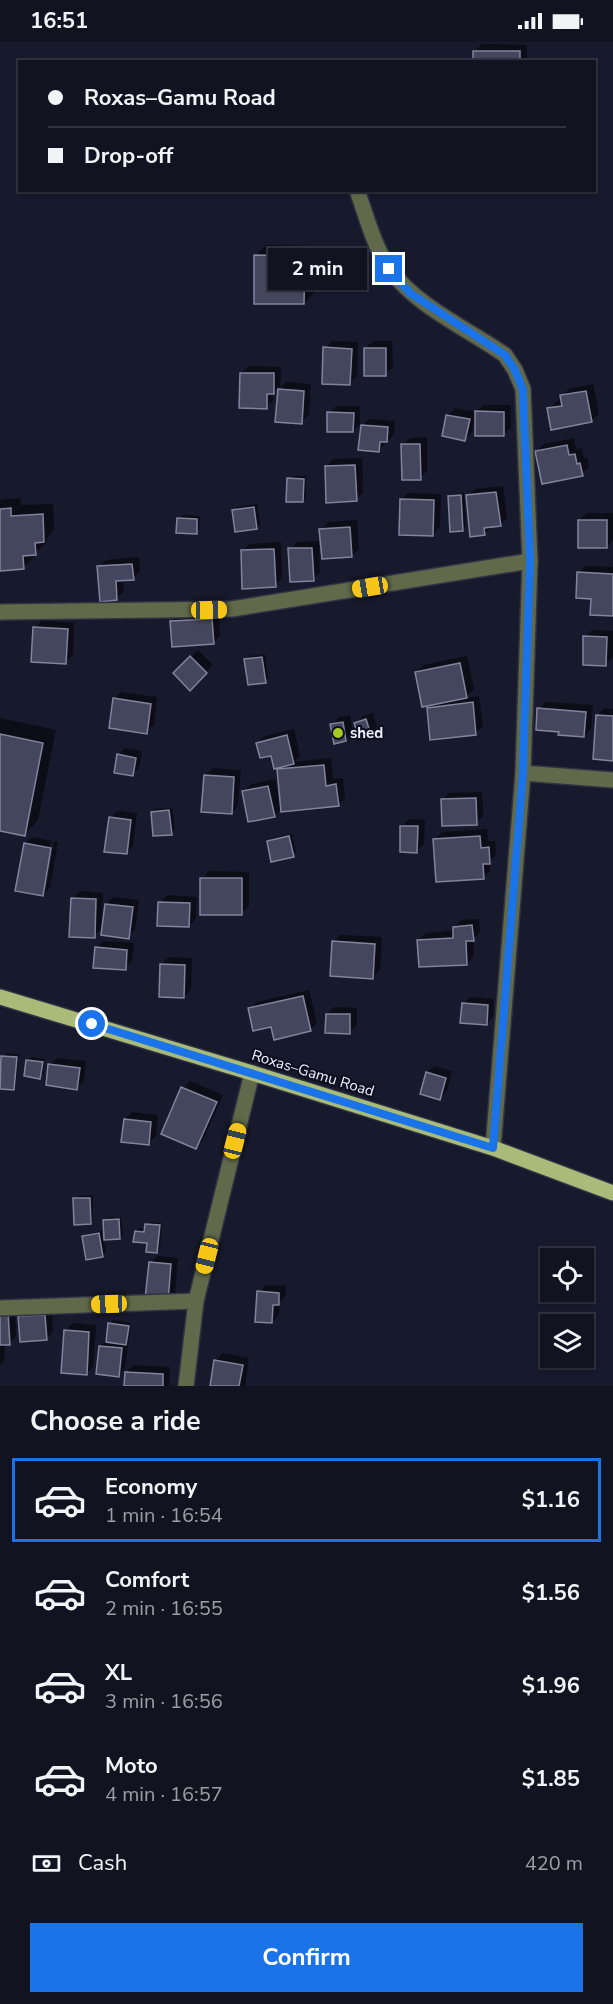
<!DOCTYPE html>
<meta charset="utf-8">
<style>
body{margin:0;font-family:"Nunito Sans",sans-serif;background:#1e202e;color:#f1f3f6;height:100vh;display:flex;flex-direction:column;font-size:22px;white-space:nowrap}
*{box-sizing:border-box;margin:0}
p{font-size:20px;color:#9c9ea5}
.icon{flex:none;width:33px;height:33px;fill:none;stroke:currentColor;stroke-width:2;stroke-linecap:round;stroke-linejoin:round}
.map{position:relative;height:1344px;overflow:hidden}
.panel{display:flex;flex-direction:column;background:#111321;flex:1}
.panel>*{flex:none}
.guide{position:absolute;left:18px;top:18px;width:578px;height:132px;border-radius:0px;box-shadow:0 2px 4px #0004,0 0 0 2px #30323f;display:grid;align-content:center;height:132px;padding:0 30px;background:#111321}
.fabs{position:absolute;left:540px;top:1206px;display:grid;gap:12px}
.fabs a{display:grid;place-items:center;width:54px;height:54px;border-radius:0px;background:#111321;box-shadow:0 2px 4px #0004,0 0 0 2px #30323f;font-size:30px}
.end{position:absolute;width:27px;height:27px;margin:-14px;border:8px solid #1a73e8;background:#fff;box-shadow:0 0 0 3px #fff}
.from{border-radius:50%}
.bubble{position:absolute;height:42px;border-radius:0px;background:#111321;box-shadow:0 2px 4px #0004,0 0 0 2px #30323f;font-size:20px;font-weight:700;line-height:42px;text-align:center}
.car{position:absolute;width:18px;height:36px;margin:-18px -9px;border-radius:8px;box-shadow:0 0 4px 2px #0007;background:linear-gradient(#f5c518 24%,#345 0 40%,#f5c518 0 76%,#345 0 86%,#f5c518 0)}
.guide b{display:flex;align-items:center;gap:21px;height:57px;font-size:22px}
.guide b+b{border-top:2px solid #30323f}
.guide i{width:15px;height:15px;background:#f1f3f6}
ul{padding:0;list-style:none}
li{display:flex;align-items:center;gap:18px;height:84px;margin:0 12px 9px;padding:0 18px;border:3px solid transparent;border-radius:0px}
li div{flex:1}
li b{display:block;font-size:22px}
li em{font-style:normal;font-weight:700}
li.active{border-color:#1a73e8}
li>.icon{width:54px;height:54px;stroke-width:1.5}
h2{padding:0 30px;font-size:27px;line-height:72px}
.pay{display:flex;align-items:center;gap:15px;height:66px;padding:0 30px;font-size:22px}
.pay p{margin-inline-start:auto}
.button{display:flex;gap:12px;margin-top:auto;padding:12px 30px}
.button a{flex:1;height:69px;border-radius:0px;background:#1a73e8;color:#fff;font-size:24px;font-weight:700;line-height:69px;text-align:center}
.status{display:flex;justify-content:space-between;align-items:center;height:42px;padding:0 30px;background:#111321;direction:ltr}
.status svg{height:16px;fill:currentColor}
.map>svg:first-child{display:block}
.shadow{fill:#0007;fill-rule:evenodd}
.building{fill:#44465d;stroke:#81849d;stroke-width:1.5}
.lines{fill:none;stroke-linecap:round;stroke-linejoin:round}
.minor-casing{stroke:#313345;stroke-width:18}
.major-casing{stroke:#313345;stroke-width:18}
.minor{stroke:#606a4a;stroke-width:15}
.major{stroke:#a8bb78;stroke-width:15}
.route{stroke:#1a73e8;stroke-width:8}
.poi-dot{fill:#a5c822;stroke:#0e1022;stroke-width:2}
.labels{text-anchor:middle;stroke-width:4.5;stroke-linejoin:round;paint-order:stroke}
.poi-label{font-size:15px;font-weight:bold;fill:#f1f2fe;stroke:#0e1022;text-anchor:start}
.street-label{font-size:15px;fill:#f1f2fe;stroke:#0e1022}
</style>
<div class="status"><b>16:51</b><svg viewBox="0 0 49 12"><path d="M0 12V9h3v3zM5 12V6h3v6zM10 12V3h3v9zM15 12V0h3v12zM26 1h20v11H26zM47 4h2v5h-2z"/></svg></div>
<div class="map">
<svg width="613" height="1344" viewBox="0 0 613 1344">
<rect width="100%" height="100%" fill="#17192c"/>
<g class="shadow">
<polygon points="482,2 527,3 527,20 475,20 475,9"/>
<polygon points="266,203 315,204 315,250 304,261 255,214"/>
<polygon points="332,299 358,300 357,334 350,341 325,306"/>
<polygon points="373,299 392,299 393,325 385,332 366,306"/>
<polygon points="249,324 281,325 280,346 286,340 311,342 309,373 301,380 277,379 279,344 273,350 273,358 266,365 241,331"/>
<polygon points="593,342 599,372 591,379 549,367 556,360 563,358 562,354 569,347"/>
<polygon points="484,363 511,363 511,385 503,393 475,373 472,390 465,397 444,393 448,373 455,366 476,370"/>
<polygon points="336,364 360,364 360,382 353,389 329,371"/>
<polygon points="369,377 395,379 394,392 379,408 362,384"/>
<polygon points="427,395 427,429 420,436 403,403 410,396"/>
<polygon points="574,396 576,407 582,406 584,416 587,415 589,425 582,432 537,409 544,402"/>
<polygon points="362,416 363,450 356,458 326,425 333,417"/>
<polygon points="292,434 306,434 306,455 303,459 288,437"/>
<polygon points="503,444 507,476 500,483 492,485 485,492 468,454 475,447"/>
<polygon points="408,451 441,452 440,485 433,492 401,458"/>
<polygon points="464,451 466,484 463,488 449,455 452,452"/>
<polygon points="21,456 21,463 53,462 54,488 46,497 46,501 34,512 34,515 23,526 0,527 0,458"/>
<polygon points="257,462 260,483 257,486 234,468 237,465"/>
<polygon points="587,471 613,471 613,498 607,505 579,478"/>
<polygon points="182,473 200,474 199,487 196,490 178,477"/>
<polygon points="357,478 359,507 352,514 321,488 328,480"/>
<polygon points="319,499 320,530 313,538 290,507 297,500"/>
<polygon points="281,500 282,536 275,543 242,509 249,502"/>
<polygon points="139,515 140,529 133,536 123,537 124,549 116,557 99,525 106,518"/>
<polygon points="586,524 613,525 613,573 593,555 578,531"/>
<polygon points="219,570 220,594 213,601 171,580 178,573"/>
<polygon points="42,578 74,581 73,613 65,621 35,586"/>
<polygon points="592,588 613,589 613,615 605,622 585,595"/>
<polygon points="198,608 213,623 190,647 175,631"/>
<polygon points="265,612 268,636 265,639 246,617 249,614"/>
<polygon points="467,614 474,647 465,656 479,654 483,684 476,691 428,666 433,661 417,630 424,623"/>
<polygon points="121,650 157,655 154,683 146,690 114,657"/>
<polygon points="546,660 593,663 591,687 584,694 560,688 539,667"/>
<polygon points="605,666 613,667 613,717 597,673"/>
<polygon points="373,671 377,685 370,692 356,682 363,674"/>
<polygon points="350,673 353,691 346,698 332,683 339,675"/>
<polygon points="0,676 56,688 38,778 25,792 0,787"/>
<polygon points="294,687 300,714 294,720 331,716 333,737 343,736 345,756 338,763 282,766 274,774 244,749 251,742 275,737 279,758 281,757 278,728 283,723 258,701 265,694"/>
<polygon points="125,706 142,709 139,726 132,733 118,713"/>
<polygon points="213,726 241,728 238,764 231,771 205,733"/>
<polygon points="482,750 483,774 476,782 442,758 449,751"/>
<polygon points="172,766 175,788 171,791 152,771 155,767"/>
<polygon points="117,769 137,771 133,804 126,811 110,776"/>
<polygon points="409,777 425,778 424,802 417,809 402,784"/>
<polygon points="487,787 488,799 495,799 496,813 490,819 490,829 483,836 435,797 442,790"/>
<polygon points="292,792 296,811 293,814 268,799 272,796"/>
<path d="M32 795 58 800 50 846 42 853 25 802ZM51 799H54L46 847H43Z"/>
<polygon points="209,829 249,830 249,864 241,871 202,837"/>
<polygon points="80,849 103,851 101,885 103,885 94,894 72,857"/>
<polygon points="167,853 197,855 196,876 189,884 160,861"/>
<polygon points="114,855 139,858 135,888 128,895 106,862"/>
<polygon points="479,877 480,890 473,897 474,914 467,921 419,898 426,891 454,889 454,885 461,878"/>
<polygon points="341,893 382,895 380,928 372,935 333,900"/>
<polygon points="103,899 134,901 132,919 125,926 96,906"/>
<polygon points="169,915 192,916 191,948 184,955 161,922"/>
<polygon points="309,948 317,981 310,988 272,984 250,967 257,960"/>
<polygon points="470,955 494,957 493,974 486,982 463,962"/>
<polygon points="334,965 357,966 357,983 349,990 327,972"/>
<polygon points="6,1011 19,1013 16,1043 13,1046 0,1045 3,1015"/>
<polygon points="31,1015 45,1017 43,1032 40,1035 28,1018"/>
<polygon points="57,1016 86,1019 84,1039 77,1046 50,1023"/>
<polygon points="434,1024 452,1029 447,1049 440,1056 427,1031"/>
<polygon points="190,1039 223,1053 203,1098 196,1105 183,1046"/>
<polygon points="132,1070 158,1073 156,1094 148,1101 125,1077"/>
<polygon points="93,1153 93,1178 90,1181 75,1157 78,1154"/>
<polygon points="108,1175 121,1175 123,1193 119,1196 105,1178"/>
<polygon points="150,1180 162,1181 160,1206 157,1209 136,1189 139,1186 146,1187"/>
<polygon points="102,1189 106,1210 103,1213 84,1195 87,1192"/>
<polygon points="157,1214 178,1216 175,1251 168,1258 150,1221"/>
<polygon points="266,1243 286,1244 285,1255 280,1260 279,1273 272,1280 259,1250"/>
<polygon points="15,1263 16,1294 9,1301 5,1301 4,1319 0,1323 0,1264"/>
<polygon points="52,1266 53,1289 46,1297 20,1275 27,1267"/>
<polygon points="113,1278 131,1281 125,1326 118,1333 100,1304 108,1296 110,1282"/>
<polygon points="73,1281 96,1283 93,1325 86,1332 65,1289"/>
<polygon points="223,1311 249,1316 245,1344 212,1344 216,1318"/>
<polygon points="133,1323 170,1325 169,1344 125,1344 126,1331"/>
</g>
<g class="building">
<rect x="473" y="9" width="47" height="11"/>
<polygon points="254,213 305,214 304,262 254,262"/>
<polygon points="323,305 352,307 350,343 322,342"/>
<rect x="364" y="306" width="22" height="28"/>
<polygon points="240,331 274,331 274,352 267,352 267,367 239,366"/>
<polygon points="278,347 304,349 302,382 275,380"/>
<polygon points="586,349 592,380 551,388 547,366 562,364 560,353"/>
<polygon points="475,369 504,370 504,394 475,394"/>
<polygon points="327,370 354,371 353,390 327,390"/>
<polygon points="446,373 470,377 465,399 442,394"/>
<polygon points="361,383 388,385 387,400 380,400 379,410 358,408"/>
<polygon points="401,402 420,402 421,438 402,438"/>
<polygon points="567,403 569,413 575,412 577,422 580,421 583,434 542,442 535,409"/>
<polygon points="355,423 357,459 326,461 325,424"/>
<polygon points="287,436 304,437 303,460 286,460"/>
<polygon points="496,450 501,484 484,486 485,493 470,495 466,453"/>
<polygon points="461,453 463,489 450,490 448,454"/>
<polygon points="400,457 434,458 433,494 399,493"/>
<polygon points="254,465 257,487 235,490 232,468"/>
<polygon points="11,466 11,474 43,472 44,500 35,501 36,513 23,514 24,527 0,529 0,467"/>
<polygon points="177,476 197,477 197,492 176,491"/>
<rect x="578" y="478" width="29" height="28"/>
<polygon points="350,485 352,515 322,517 319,487"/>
<polygon points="288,506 312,506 314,539 290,540"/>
<polygon points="274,507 276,545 242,547 241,508"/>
<polygon points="132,522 134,538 116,539 117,558 100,560 97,524"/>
<polygon points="577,530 613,532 613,574 590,573 591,557 576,556"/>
<polygon points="212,577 214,602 172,605 170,579"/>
<polygon points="33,585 68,587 66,622 31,620"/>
<polygon points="583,594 607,595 606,624 583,623"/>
<polygon points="190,614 207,631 190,649 173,631"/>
<polygon points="262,615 266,641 248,643 244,617"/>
<polygon points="460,621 467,656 422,665 415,630"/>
<polygon points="113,656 151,662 147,692 109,686"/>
<polygon points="473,660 476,693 430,698 427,666"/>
<polygon points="537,666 586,670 584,695 558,693 559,690 536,688"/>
<polygon points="596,673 613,674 613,719 593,717"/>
<polygon points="366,677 371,693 359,697 354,681"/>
<polygon points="343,680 346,699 334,702 330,682"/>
<polygon points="0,692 43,701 25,794 0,789"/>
<polygon points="287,693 294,722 274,727 271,714 260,716 256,701"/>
<polygon points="117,712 136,716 133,734 114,731"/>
<polygon points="324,723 326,744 336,742 339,764 281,770 277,727"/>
<polygon points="204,733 234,735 232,772 201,770"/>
<polygon points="268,744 275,775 248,780 242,749"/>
<polygon points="476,756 477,783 442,784 441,757"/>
<polygon points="169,768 172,793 153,794 151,770"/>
<polygon points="109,775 131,778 127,812 104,810"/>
<polygon points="400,784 418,784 417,811 400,810"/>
<polygon points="289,794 294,815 271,820 267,799"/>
<polygon points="480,794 481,806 489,805 490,822 483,822 484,837 436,840 433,797"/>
<polygon points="24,801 51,806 43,854 15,849"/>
<rect x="200" y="836" width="42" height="37"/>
<polygon points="71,856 96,857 95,896 69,895"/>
<polygon points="158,860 190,861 189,885 157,884"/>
<polygon points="105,862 133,865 129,897 101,893"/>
<polygon points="472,883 474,899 466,899 467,923 419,925 417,898 453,896 453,885"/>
<polygon points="332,899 375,902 373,937 330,934"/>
<polygon points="95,905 127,908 126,928 93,926"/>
<polygon points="160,922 185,923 184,956 159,955"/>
<polygon points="303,954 311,989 274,998 271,985 253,989 248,966"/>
<polygon points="462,961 488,963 487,983 460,981"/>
<polygon points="326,972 350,972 350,992 325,991"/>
<polygon points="1,1014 17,1015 14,1048 0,1047"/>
<polygon points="26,1018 43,1020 40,1037 24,1034"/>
<polygon points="48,1022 80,1026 77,1048 46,1043"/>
<polygon points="426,1030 446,1036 440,1058 420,1052"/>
<polygon points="181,1045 217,1060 196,1107 161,1092"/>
<polygon points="124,1077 151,1080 149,1103 121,1100"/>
<polygon points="73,1156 90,1156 91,1182 74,1183"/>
<polygon points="119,1177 120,1197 104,1198 103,1178"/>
<polygon points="145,1182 160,1183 157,1211 146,1210 147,1201 133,1200 135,1189 144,1190"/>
<polygon points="99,1191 103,1215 86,1218 82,1194"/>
<polygon points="149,1220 171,1222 168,1260 145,1257"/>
<polygon points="257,1249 279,1251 279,1263 273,1263 272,1281 255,1280"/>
<polygon points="0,1270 8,1270 10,1303 0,1303"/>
<polygon points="45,1273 47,1298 20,1300 18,1274"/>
<polygon points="108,1281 129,1284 126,1303 106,1300"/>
<polygon points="64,1288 89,1290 87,1333 61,1331"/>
<polygon points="99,1304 122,1306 119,1335 96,1332"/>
<polygon points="214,1318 243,1323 239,1344 210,1344"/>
<polygon points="125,1330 163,1332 163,1344 124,1344"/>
</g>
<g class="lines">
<g class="minor-casing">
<g id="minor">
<path d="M357 148C366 173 375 208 391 229 418 265 468 287 505 313L515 328 523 347 530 519 523 731"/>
<polyline points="0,570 232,567 530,519"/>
<polyline points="493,1106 523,731 613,738"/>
<polyline points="0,1266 196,1259"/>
<polyline points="186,1344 196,1259 252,1031"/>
</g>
</g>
<g class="major-casing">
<polyline id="major" points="0,955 252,1031 493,1106 613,1151"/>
</g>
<use href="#minor" class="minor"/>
<use href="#major" class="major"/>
</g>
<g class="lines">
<polyline class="route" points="92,982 493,1106 523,730 530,519 523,348 515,328 505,313 410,251 389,227"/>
</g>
<circle class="poi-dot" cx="338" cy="691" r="6"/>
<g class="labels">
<g class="poi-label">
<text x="350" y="696">shed</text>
</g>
<g class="street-label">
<text transform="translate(313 1031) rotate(17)" y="5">Roxas–Gamu Road</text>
</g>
</g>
</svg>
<div class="fabs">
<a><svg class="icon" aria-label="locate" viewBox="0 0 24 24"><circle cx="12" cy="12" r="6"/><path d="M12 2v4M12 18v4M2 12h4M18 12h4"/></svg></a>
<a><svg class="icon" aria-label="layers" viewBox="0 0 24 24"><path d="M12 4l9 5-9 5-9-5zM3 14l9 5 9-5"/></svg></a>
</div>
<i class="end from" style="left:92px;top:982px"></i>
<i class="end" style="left:389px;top:227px"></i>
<div class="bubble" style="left:268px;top:206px;width:99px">2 min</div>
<i class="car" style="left:370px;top:545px;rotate:261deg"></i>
<i class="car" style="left:209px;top:568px;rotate:89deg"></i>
<i class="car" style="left:235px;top:1099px;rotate:14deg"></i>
<i class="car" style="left:207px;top:1214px;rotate:194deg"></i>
<i class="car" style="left:109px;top:1262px;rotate:268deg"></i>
<div class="guide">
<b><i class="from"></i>Roxas–Gamu Road</b>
<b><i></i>Drop-off</b>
</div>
</div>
<section class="panel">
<h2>Choose a ride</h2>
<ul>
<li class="active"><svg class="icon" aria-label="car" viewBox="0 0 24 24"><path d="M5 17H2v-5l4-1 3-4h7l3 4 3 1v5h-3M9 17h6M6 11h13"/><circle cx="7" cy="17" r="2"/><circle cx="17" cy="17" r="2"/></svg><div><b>Economy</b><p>1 min · 16:54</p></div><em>$1.16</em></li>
<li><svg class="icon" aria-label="car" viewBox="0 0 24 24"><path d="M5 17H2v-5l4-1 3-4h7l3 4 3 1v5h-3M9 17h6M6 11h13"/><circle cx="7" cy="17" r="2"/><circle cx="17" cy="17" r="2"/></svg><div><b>Comfort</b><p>2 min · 16:55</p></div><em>$1.56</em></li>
<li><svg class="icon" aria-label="car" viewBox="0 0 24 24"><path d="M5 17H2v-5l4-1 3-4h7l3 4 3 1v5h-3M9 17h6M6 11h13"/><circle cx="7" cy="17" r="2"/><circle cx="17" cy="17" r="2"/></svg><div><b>XL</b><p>3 min · 16:56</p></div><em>$1.96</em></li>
<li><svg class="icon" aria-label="car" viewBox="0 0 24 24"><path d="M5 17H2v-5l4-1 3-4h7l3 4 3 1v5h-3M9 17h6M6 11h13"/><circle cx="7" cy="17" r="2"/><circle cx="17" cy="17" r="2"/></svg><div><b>Moto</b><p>4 min · 16:57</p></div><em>$1.85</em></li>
</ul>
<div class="pay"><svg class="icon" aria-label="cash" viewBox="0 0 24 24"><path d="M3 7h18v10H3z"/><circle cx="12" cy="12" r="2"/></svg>Cash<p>420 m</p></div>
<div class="button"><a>Confirm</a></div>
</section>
